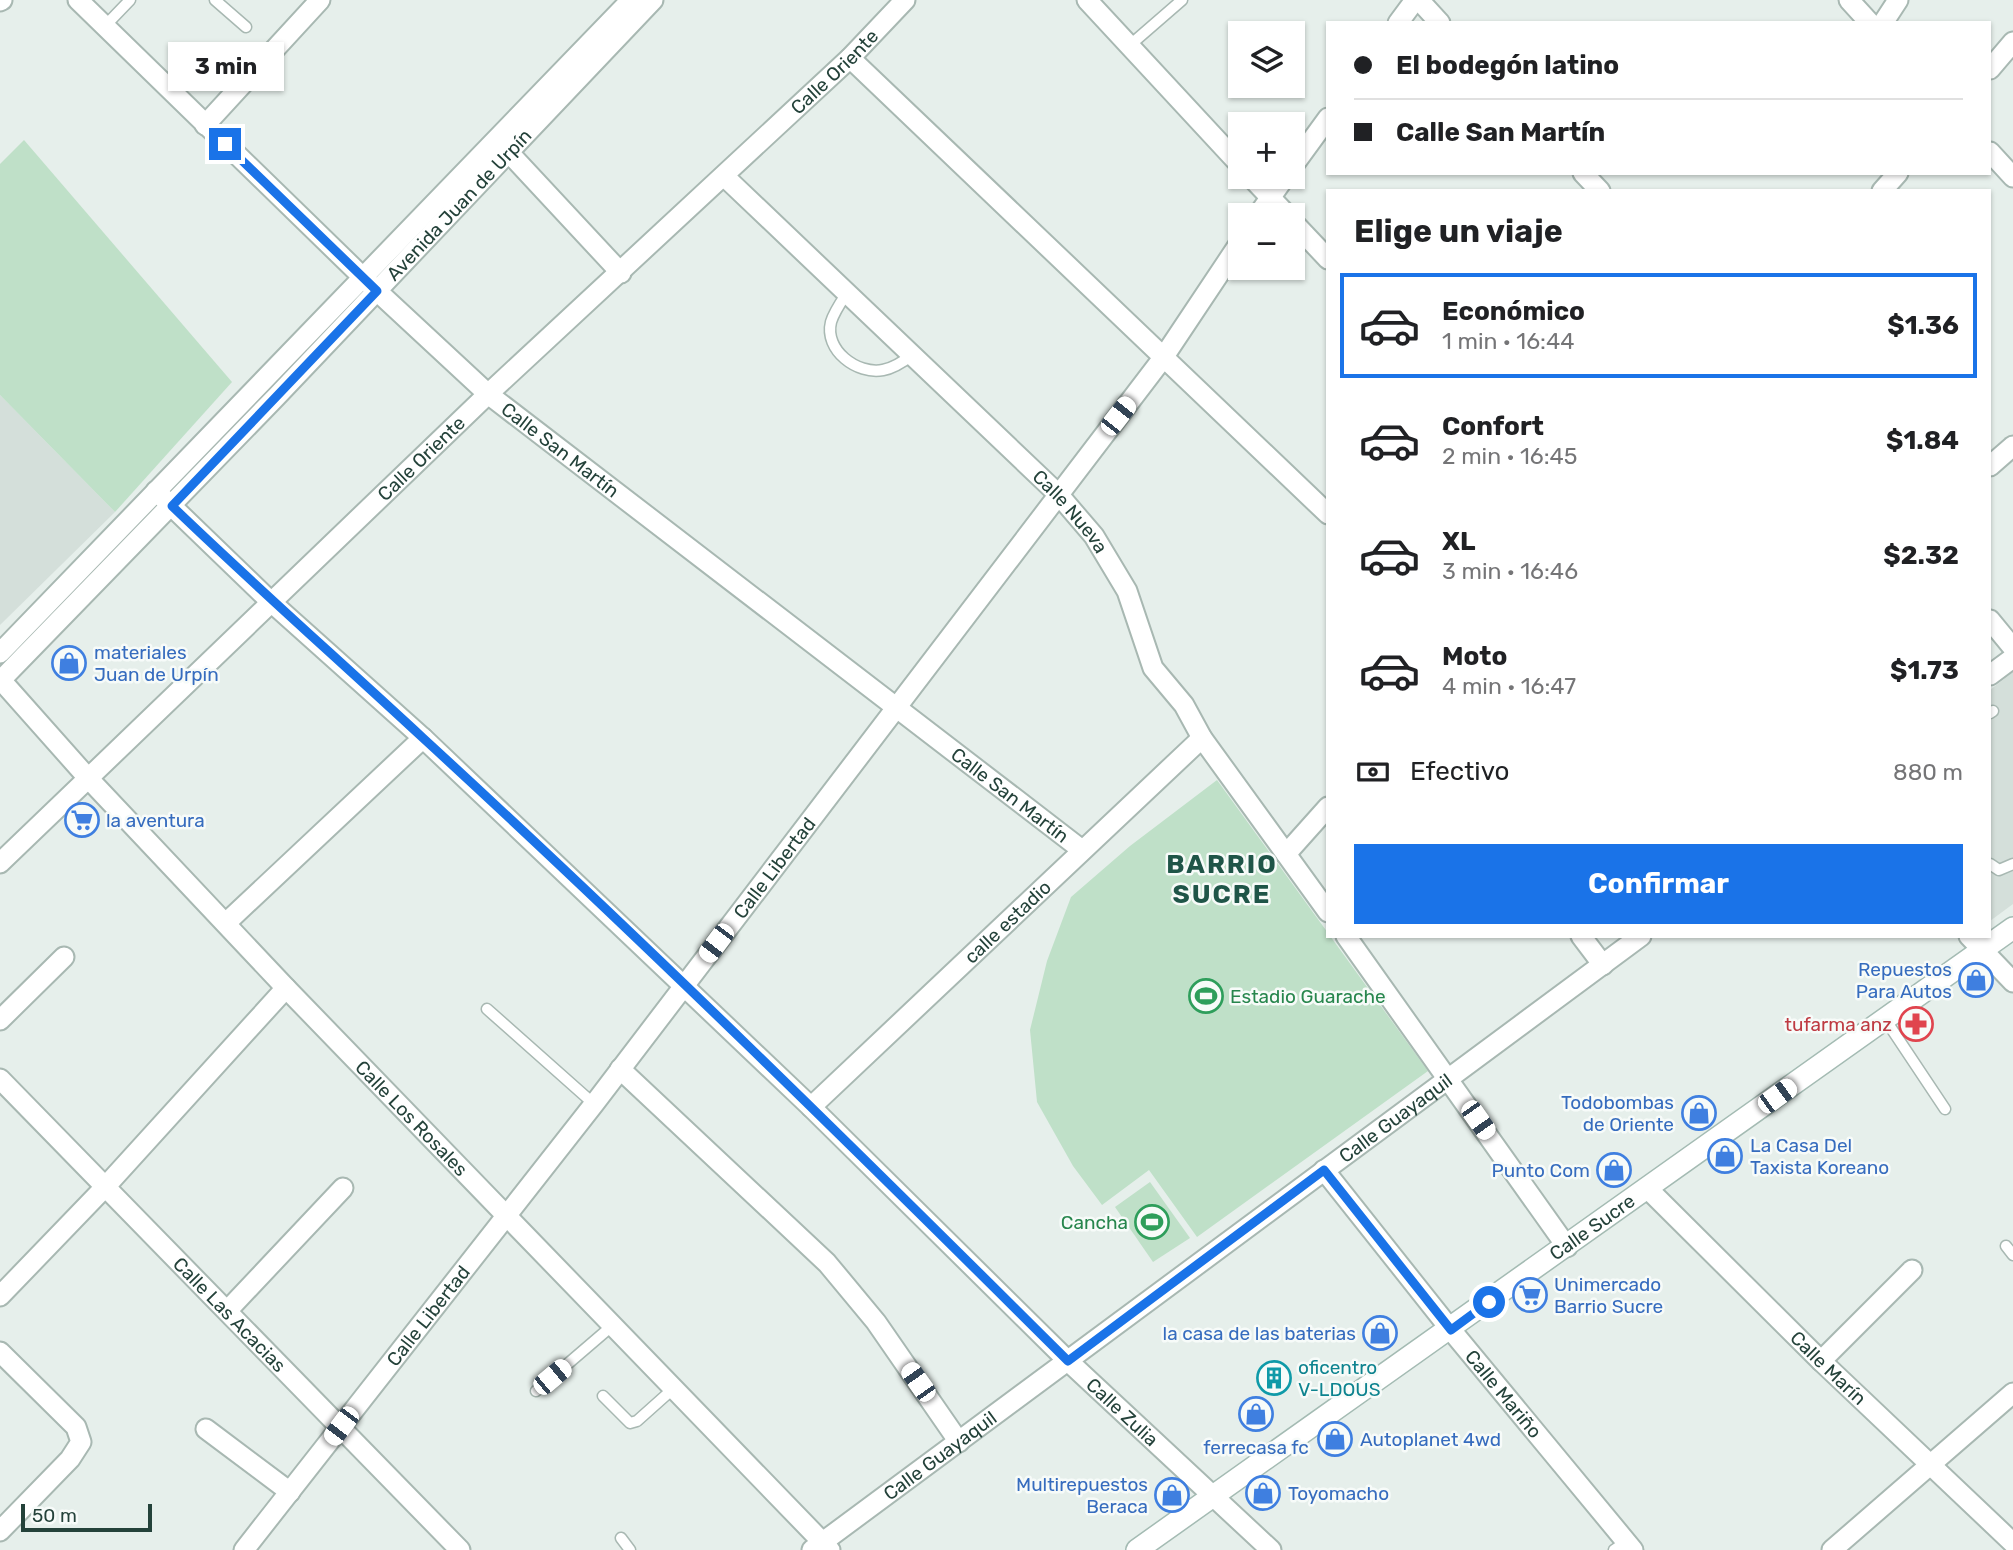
<!DOCTYPE html>
<html lang="es">
<meta charset="utf-8">
<style>
body{margin:0;font-family:Rubik,sans-serif;background:#f2f2f2;color:#202124;height:100vh;display:flex;flex-direction:column;font-size:26px;white-space:nowrap}
*{box-sizing:border-box;margin:0}
p{font-size:23px;color:#757577}
.icon{flex:none;width:38px;height:38px;fill:none;stroke:currentColor;stroke-width:2;stroke-linecap:round;stroke-linejoin:round}
.map{position:relative;flex:1;overflow:hidden}
.side{position:absolute;left:1326px;top:189px;width:665px;height:749px;display:flex;flex-direction:column;background:#fff;border-radius:0px;box-shadow:0 2px 5px #0004}
.side>*{flex:none}
.banner{position:absolute;left:1326px;top:21px;width:665px;height:154px;border-radius:0px;box-shadow:0 2px 5px #0004;display:grid;align-content:center;height:154px;padding:0 28px;background:#fff}
.tools{position:absolute;left:1228px;top:21px;display:grid;gap:14px}
.tools a{display:grid;place-items:center;width:77px;height:77px;border-radius:0px;background:#fff;box-shadow:0 2px 5px #0004;font-size:35px}
.scale{position:absolute;left:21px;bottom:18px;width:131px;box-sizing:border-box;padding-left:7px;border:4px solid #24423a;border-top:0;font-size:19px;line-height:24px;white-space:nowrap;color:#24423a;-webkit-text-stroke:5px #f7fbf9;paint-order:stroke}
.end{position:absolute;width:32px;height:32px;margin:-16px;border:9px solid #1a73e8;background:#fff;box-shadow:0 0 0 4px #fff}
.from{border-radius:50%}
.bubble{position:absolute;height:49px;border-radius:0px;background:#fff;box-shadow:0 2px 5px #0004;font-size:23px;font-weight:700;line-height:49px;text-align:center}
.car{position:absolute;width:21px;height:42px;margin:-21px -10px;border-radius:9px;box-shadow:0 0 5px 2px #0007;background:linear-gradient(#fff 24%,#345 0 40%,#fff 0 76%,#345 0 86%,#fff 0)}
.banner b{display:flex;align-items:center;gap:24px;height:66px;font-size:26px}
.banner b+b{border-top:2px solid #e0e0e0}
.banner i{width:18px;height:18px;background:#202124}
ul{padding:0;list-style:none}
li{display:flex;align-items:center;gap:21px;height:105px;margin:0 14px 10px;padding:0 14px;border:4px solid transparent;border-radius:0px}
li div{flex:1}
li b{display:block;font-size:26px}
li em{font-style:normal;font-weight:700}
li.selected{border-color:#1a73e8}
li>.icon{width:63px;height:63px;stroke-width:1.5}
h2{padding:0 28px;font-size:32px;line-height:84px}
.pay{display:flex;align-items:center;gap:18px;height:77px;padding:0 28px;font-size:26px}
.pay p{margin-inline-start:auto}
.action{display:flex;gap:14px;margin-top:auto;padding:14px 28px}
.action a{flex:1;height:80px;border-radius:0px;background:#1a73e8;color:#fff;font-size:28px;font-weight:700;line-height:80px;text-align:center}
.map>svg:first-child{display:block}
.built{fill:#d4dfda}
.green{fill:#bfe0c8}
.lines{fill:none;stroke-linecap:round;stroke-linejoin:round}
.lane-casing{stroke:#a8b8b2;stroke-width:13}
.street-casing{stroke:#a8b8b2;stroke-width:23}
.secondary-casing{stroke:#a4bbb3;stroke-width:24}
.lane{stroke:#fff;stroke-width:10}
.street{stroke:#fff;stroke-width:19}
.secondary{stroke:#fff;stroke-width:21}
.route{stroke:#1a73e8;stroke-width:9}
.labels{text-anchor:middle;stroke-width:5;stroke-linejoin:round;paint-order:stroke}
.street-label{font-size:19px;fill:#24423a;stroke:#f7fbf9}
.shop-label{font-size:19px;fill:#366cbe;stroke:#f7fbf9;text-anchor:start}
.leisure-label{font-size:19px;fill:#27864d;stroke:#f7fbf9;text-anchor:start}
.health-label{font-size:19px;fill:#be3a42;stroke:#f7fbf9;text-anchor:end}
.culture-label{font-size:19px;fill:#0d838f;stroke:#f7fbf9;text-anchor:start}
.district-label{font-size:26px;font-weight:bold;letter-spacing:2px;fill:#1f5548;stroke:#f7fbf9}
</style>
<div class="map">
<svg width="2013" height="1550" viewBox="0 0 2013 1550">
<rect width="100%" height="100%" fill="#e6efeb"/>
<g class="built">
<polygon points="0,395 115,512 0,625"/>
<polygon points="2013,672 2013,904 1990,921 1990,690"/>
</g>
<g class="green">
<polygon points="24,140 232,382 115,512 0,395 0,164"/>
<polygon points="1217,780 1428,1071 1197,1237 1149,1170 1102,1205 1073,1166 1037,1102 1030,1030 1047,961 1071,897 1130,846"/>
<polygon points="1150,1182 1190,1238 1153,1262 1115,1207"/>
</g>
<g class="lines">
<g class="lane-casing">
<g id="lane">
<polyline points="215,0 246,27"/>
<polyline points="105,26 130,0"/>
<polyline points="1129,46 1182,0"/>
<path d="M847 293C841 302 834 312 831 322 824 350 857 375 883 370 894 368 903 362 912 355"/>
<polyline points="1990,713 1993,711"/>
<polyline points="1990,864 1999,870 2013,864"/>
<polyline points="487,1009 594,1104"/>
<polyline points="1885,1019 1945,1109"/>
<polyline points="2006,1246 2013,1255"/>
<polyline points="536,1391 613,1325"/>
<polyline points="603,1396 630,1423 637,1421 674,1388"/>
<polyline points="621,1538 630,1550"/>
<polyline points="1614,1550 1626,1542"/>
</g>
</g>
<g class="street-casing">
<g id="street">
<path id="s1" d="M78 0 377 291 488 394 1082 850"/>
<polyline points="1087,0 1241,166"/>
<polyline points="1419,0 1440,23"/>
<polyline points="1849,0 1870,23"/>
<polyline points="0,1 2,0"/>
<polyline points="1398,23 1415,0"/>
<polyline points="1883,23 1898,0"/>
<polyline points="850,58 1328,514"/>
<polyline points="1990,69 2013,42"/>
<polyline points="205,125 320,0"/>
<polyline points="500,143 621,273"/>
<polyline points="1990,152 2013,177"/>
<polyline points="1293,166 1328,118"/>
<polyline points="1583,173 1600,191"/>
<path id="s2" d="M725 177 1058 494 1094 536 1127 591 1153 668 1184 705 1202 738 1328 912"/>
<polyline points="1251,177 1287,215"/>
<polyline points="1882,191 1898,173"/>
<polyline points="1258,215 1285,177"/>
<polyline points="1293,222 1328,259"/>
<polyline points="1990,466 2013,446"/>
<path id="s3" d="M156 491 270 601 423 738 811 1107 1068 1361 1271 1550"/>
<polyline points="1990,620 2013,648"/>
<polyline points="0,653 631,0"/>
<polyline points="1990,675 2013,658"/>
<path id="s4" d="M0 679 88 778 286 988 830 1550"/>
<path id="s5" d="M1 680 277 396 653 0"/>
<polyline points="1286,854 1328,807"/>
<path id="s6" d="M0 863 488 394 850 58 905 0"/>
<polyline points="227,922 423,738"/>
<polyline points="1346,936 1567,1247"/>
<polyline points="1581,936 1603,965"/>
<polyline points="1969,936 2013,982"/>
<polyline points="0,1020 64,957"/>
<polyline points="620,1069 827,1263 876,1322 959,1442"/>
<path id="s7" d="M0 1079 460 1550"/>
<path id="s8" d="M811 1107 1202 738"/>
<path id="s9" d="M1324 1170 1451 1330 1633 1550"/>
<path id="s10" d="M1648 1189 1821 1361 2013 1543"/>
<polyline points="0,1296 106,1186 286,988"/>
<polyline points="227,1311 343,1188"/>
<polyline points="0,1352 76,1427 81,1442 70,1459 0,1531"/>
<polyline points="1821,1361 1912,1270"/>
<polyline points="206,1429 290,1492"/>
<path id="s11" d="M244 1550 594 1104 1163 358 1241 241"/>
<path id="s12" d="M812 1550 1641 936"/>
<polyline points="1832,1550 2013,1393"/>
</g>
</g>
<g class="secondary-casing">
<g id="secondary">
<path id="s13" d="M1137 1550 2013 928"/>
</g>
</g>
<use href="#lane" class="lane"/>
<use href="#street" class="street"/>
<use href="#secondary" class="secondary"/>
</g>
<g class="lines">
<path class="route" d="M225 144 377 291 172 506C254 585 339 660 423 738 643 940 856 1150 1068 1361L1324 1170 1451 1330 1489 1302"/>
</g>
<defs>
<g id="shop-ring" transform="scale(1.75)"><circle r="9.5" fill="#f7fbf9" stroke="#3f7fe0" stroke-width="1.5"/><path d="M-5-2.5h2.3a2.7 3.5 0 0 1 5.4 0H5L5.5 6h-11ZM-1.5-2.5h3a1.5 2.3 0 0 0-3 0Z" fill="#3f7fe0"/></g>
<g id="supermarket-ring" transform="scale(1.75)"><circle r="9.5" fill="#f7fbf9" stroke="#3f7fe0" stroke-width="1.5"/><path d="M-6-5.5h2.5l.6 2H6L4.5 2H-2.5L-4.4-4H-6ZM-1.5 3.2a1.3 1.3 0 1 0 .1 0ZM3 3.2a1.3 1.3 0 1 0 .1 0Z" fill="#3f7fe0"/></g>
<g id="stadium-ring" transform="scale(1.75)"><circle r="9.5" fill="#f7fbf9" stroke="#2e9e5b" stroke-width="1.5"/><path d="M0-5a6.5 5 0 1 0 0 10a6.5 5 0 1 0 0-10ZM-3.5-1.8h7v3.6h-7Z" fill="#2e9e5b"/></g>
<g id="pharmacy-ring" transform="scale(1.75)"><circle r="9.5" fill="#f7fbf9" stroke="#e0444e" stroke-width="1.5"/><path d="M-2-6h4v4h4v4h-4v4h-4v-4h-4v-4h4Z" fill="#e0444e"/></g>
<g id="building-ring" transform="scale(1.75)"><circle r="9.5" fill="#f7fbf9" stroke="#0f9aa8" stroke-width="1.5"/><path d="M-4-6H4V6H1V3H-1V6H-4ZM-2.5-4.3h1.7v1.8h-1.7ZM.8-4.3h1.7v1.8H.8ZM-2.5-1h1.7V.8h-1.7ZM.8-1h1.7V.8H.8Z" fill="#0f9aa8"/></g>
</defs>
<g fill-rule="evenodd">
<use href="#shop-ring" x="69" y="663"/>
<use href="#supermarket-ring" x="82" y="820"/>
<use href="#shop-ring" x="1976" y="980"/>
<use href="#stadium-ring" x="1206" y="996"/>
<use href="#pharmacy-ring" x="1916" y="1024"/>
<use href="#shop-ring" x="1699" y="1113"/>
<use href="#shop-ring" x="1725" y="1156"/>
<use href="#shop-ring" x="1614" y="1170"/>
<use href="#stadium-ring" x="1152" y="1222"/>
<use href="#supermarket-ring" x="1530" y="1295"/>
<use href="#shop-ring" x="1380" y="1333"/>
<use href="#building-ring" x="1274" y="1378"/>
<use href="#shop-ring" x="1256" y="1414"/>
<use href="#shop-ring" x="1335" y="1439"/>
<use href="#shop-ring" x="1263" y="1493"/>
<use href="#shop-ring" x="1172" y="1495"/>
</g>
<g class="labels">
<g class="street-label">
<text dy="7" stroke="none"><textPath href="#s6" startOffset="1150">Calle Oriente</textPath></text>
<text dy="7" stroke="none"><textPath href="#s5" startOffset="660">Avenida Juan de Urpín</textPath></text>
<text dy="7" stroke="none"><textPath href="#s1" startOffset="660">Calle San Martín</textPath></text>
<text dy="7" stroke="none"><textPath href="#s6" startOffset="584">Calle Oriente</textPath></text>
<text dy="7" stroke="none"><textPath href="#s2" startOffset="481">Calle Nueva</textPath></text>
<text dy="7" stroke="none"><textPath href="#s1" startOffset="1227">Calle San Martín</textPath></text>
<text dy="7" stroke="none"><textPath href="#s11" startOffset="864">Calle Libertad</textPath></text>
<text dy="7" stroke="none"><textPath href="#s8" startOffset="270">calle estadio</textPath></text>
<text dy="7" stroke="none"><textPath href="#s4" startOffset="602">Calle Los Rosales</textPath></text>
<text dy="7" stroke="none"><textPath href="#s12" startOffset="726">Calle Guayaquil</textPath></text>
<text dy="7" stroke="none"><textPath href="#s13" startOffset="558">Calle Sucre</textPath></text>
<text dy="7" stroke="none"><textPath href="#s7" startOffset="329">Calle Las Acacias</textPath></text>
<text dy="7" stroke="none"><textPath href="#s11" startOffset="298">Calle Libertad</textPath></text>
<text dy="7" stroke="none"><textPath href="#s10" startOffset="254">Calle Marín</textPath></text>
<text dy="7" stroke="none"><textPath href="#s9" startOffset="287">Calle Mariño</textPath></text>
<text dy="7" stroke="none"><textPath href="#s3" startOffset="1335">Calle Zulia</textPath></text>
<text dy="7" stroke="none"><textPath href="#s12" startOffset="159">Calle Guayaquil</textPath></text>
</g>
<g class="shop-label">
<text x="94" y="659">materiales<tspan x="94" dy="22">Juan de Urpín</tspan></text>
<text x="106" y="827">la aventura</text>
<text x="1952" y="976" text-anchor="end">Repuestos<tspan x="1952" dy="22">Para Autos</tspan></text>
<text x="1674" y="1109" text-anchor="end">Todobombas<tspan x="1674" dy="22">de Oriente</tspan></text>
<text x="1750" y="1152">La Casa Del<tspan x="1750" dy="22">Taxista Koreano</tspan></text>
<text x="1590" y="1177" text-anchor="end">Punto Com</text>
<text x="1554" y="1291">Unimercado<tspan x="1554" dy="22">Barrio Sucre</tspan></text>
<text x="1356" y="1340" text-anchor="end">la casa de las baterias</text>
<text x="1360" y="1446">Autoplanet 4wd</text>
<text x="1256" y="1454" text-anchor="middle">ferrecasa fc</text>
<text x="1148" y="1491" text-anchor="end">Multirepuestos<tspan x="1148" dy="22">Beraca</tspan></text>
<text x="1288" y="1500">Toyomacho</text>
</g>
<g class="leisure-label">
<text x="1230" y="1003">Estadio Guarache</text>
<text x="1128" y="1229" text-anchor="end">Cancha</text>
</g>
<g class="health-label">
<text x="1892" y="1031">tufarma anz</text>
</g>
<g class="culture-label">
<text x="1298" y="1374">oficentro<tspan x="1298" dy="22">V-LDOUS</tspan></text>
</g>
<g class="district-label">
<text x="1222" y="873">BARRIO<tspan x="1222" dy="30">SUCRE</tspan></text>
</g>
</g>
</svg>
<div class="tools">
<a><svg class="icon" aria-label="layers" viewBox="0 0 24 24"><path d="M12 4l9 5-9 5-9-5zM3 14l9 5 9-5"/></svg></a>
<a>+</a>
<a>−</a>
</div>
<div class="scale">50 m</div>
<i class="end from" style="left:1489px;top:1302px"></i>
<i class="end" style="left:225px;top:144px"></i>
<div class="bubble" style="left:168px;top:42px;width:116px">3 min</div>
<i class="car" style="left:1118px;top:416px;rotate:38deg"></i>
<i class="car" style="left:716px;top:943px;rotate:217deg"></i>
<i class="car" style="left:1777px;top:1096px;rotate:54deg"></i>
<i class="car" style="left:1478px;top:1120px;rotate:145deg"></i>
<i class="car" style="left:552px;top:1377px;rotate:50deg"></i>
<i class="car" style="left:918px;top:1382px;rotate:325deg"></i>
<i class="car" style="left:341px;top:1426px;rotate:217deg"></i>
<div class="banner">
<b><i class="from"></i>El bodegón latino</b>
<b><i></i>Calle San Martín</b>
</div>
<section class="side">
<h2>Elige un viaje</h2>
<ul>
<li class="selected"><svg class="icon" aria-label="car" viewBox="0 0 24 24"><path d="M5 17H2v-5l4-1 3-4h7l3 4 3 1v5h-3M9 17h6M6 11h13"/><circle cx="7" cy="17" r="2"/><circle cx="17" cy="17" r="2"/></svg><div><b>Económico</b><p>1 min · 16:44</p></div><em>$1.36</em></li>
<li><svg class="icon" aria-label="car" viewBox="0 0 24 24"><path d="M5 17H2v-5l4-1 3-4h7l3 4 3 1v5h-3M9 17h6M6 11h13"/><circle cx="7" cy="17" r="2"/><circle cx="17" cy="17" r="2"/></svg><div><b>Confort</b><p>2 min · 16:45</p></div><em>$1.84</em></li>
<li><svg class="icon" aria-label="car" viewBox="0 0 24 24"><path d="M5 17H2v-5l4-1 3-4h7l3 4 3 1v5h-3M9 17h6M6 11h13"/><circle cx="7" cy="17" r="2"/><circle cx="17" cy="17" r="2"/></svg><div><b>XL</b><p>3 min · 16:46</p></div><em>$2.32</em></li>
<li><svg class="icon" aria-label="car" viewBox="0 0 24 24"><path d="M5 17H2v-5l4-1 3-4h7l3 4 3 1v5h-3M9 17h6M6 11h13"/><circle cx="7" cy="17" r="2"/><circle cx="17" cy="17" r="2"/></svg><div><b>Moto</b><p>4 min · 16:47</p></div><em>$1.73</em></li>
</ul>
<div class="pay"><svg class="icon" aria-label="cash" viewBox="0 0 24 24"><path d="M3 7h18v10H3z"/><circle cx="12" cy="12" r="2"/></svg>Efectivo<p>880 m</p></div>
<div class="action"><a>Confirmar</a></div>
</section>
</div>
